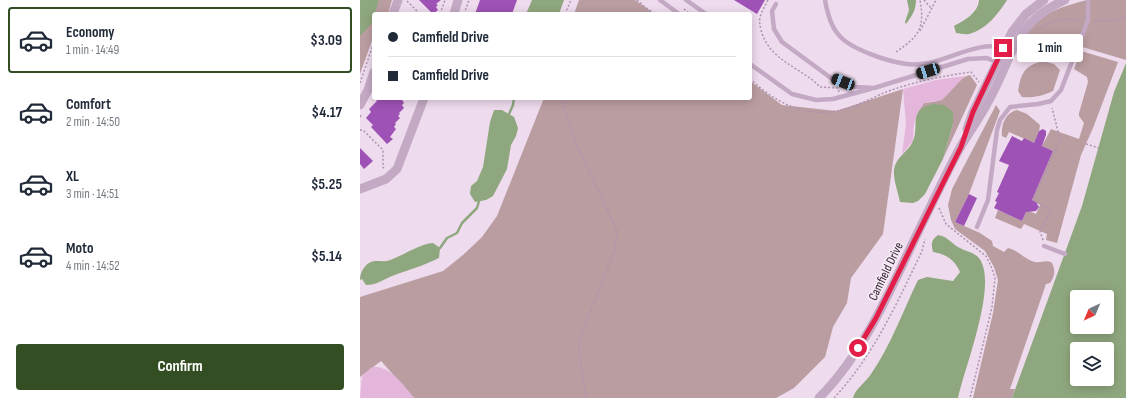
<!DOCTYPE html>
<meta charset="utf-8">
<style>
body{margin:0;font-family:"Sofia Sans Condensed",sans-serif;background:#f6f6f7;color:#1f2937;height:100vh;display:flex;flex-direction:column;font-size:15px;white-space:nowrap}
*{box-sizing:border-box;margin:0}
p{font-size:13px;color:#747a83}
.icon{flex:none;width:22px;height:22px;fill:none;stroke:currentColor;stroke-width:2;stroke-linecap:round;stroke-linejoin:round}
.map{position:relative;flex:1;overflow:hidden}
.side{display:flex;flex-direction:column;background:#fff;width:360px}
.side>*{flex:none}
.guide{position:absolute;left:12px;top:12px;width:380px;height:88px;border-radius:4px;box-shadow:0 2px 10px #0003;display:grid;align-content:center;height:88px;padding:0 16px;background:#fff}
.needle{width:26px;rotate:224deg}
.buttons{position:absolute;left:710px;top:290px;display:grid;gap:8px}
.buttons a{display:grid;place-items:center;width:44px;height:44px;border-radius:4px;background:#fff;box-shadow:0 2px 10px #0003;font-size:20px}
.end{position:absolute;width:18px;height:18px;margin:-9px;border:5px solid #e11d48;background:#fff;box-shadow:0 0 0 2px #fff}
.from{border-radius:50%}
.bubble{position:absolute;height:28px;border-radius:4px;background:#fff;box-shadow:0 2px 10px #0003;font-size:13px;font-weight:700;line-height:28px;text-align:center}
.car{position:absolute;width:12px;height:24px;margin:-12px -6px;border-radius:5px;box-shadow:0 0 3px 1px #0007;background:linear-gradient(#222 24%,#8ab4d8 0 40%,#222 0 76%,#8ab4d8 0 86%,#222 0)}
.guide b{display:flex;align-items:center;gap:14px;height:38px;font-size:15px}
.guide b+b{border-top:1px solid #e0e1e3}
.guide i{width:10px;height:10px;background:#1f2937}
ul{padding:7px 0 0;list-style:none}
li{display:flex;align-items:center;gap:12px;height:66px;margin:0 8px 6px;padding:0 8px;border:2px solid transparent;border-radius:4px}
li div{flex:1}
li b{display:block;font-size:15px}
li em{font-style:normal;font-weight:700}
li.on{border-color:#344e23}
li>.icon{width:36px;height:36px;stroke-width:1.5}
.primary-button{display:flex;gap:8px;margin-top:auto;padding:8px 16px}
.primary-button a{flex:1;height:46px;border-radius:4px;background:#344e23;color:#fff;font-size:16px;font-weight:700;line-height:46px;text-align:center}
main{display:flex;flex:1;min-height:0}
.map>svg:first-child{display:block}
.green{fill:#ba9da1}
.sand{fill:#e5b6dc}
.water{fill:#8fa77e;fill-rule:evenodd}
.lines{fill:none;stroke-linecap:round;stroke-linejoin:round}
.stream{stroke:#8fa77e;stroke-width:2.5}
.building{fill:#9e52b5}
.path{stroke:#ae93af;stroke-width:1.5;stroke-dasharray:2 2;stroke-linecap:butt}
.lane{stroke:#c4a9c4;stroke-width:4.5}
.street{stroke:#c4a9c4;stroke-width:9}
.route{stroke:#e11d48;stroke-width:5}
.labels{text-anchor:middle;stroke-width:4;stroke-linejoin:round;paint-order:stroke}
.street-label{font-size:13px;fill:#312832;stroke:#f6e7f5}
</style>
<main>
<section class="side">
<ul>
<li class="on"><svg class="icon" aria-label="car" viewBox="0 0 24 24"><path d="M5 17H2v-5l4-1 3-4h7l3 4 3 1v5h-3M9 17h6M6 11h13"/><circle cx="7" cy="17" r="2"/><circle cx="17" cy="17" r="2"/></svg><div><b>Economy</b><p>1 min · 14:49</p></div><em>$3.09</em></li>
<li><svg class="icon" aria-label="car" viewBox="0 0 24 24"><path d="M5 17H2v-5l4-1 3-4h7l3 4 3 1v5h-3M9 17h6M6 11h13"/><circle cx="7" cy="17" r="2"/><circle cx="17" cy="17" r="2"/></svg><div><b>Comfort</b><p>2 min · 14:50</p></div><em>$4.17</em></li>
<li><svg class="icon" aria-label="car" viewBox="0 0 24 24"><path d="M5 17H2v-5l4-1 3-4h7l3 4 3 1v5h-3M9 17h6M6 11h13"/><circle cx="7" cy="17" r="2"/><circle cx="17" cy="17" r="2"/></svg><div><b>XL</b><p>3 min · 14:51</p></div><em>$5.25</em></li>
<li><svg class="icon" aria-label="car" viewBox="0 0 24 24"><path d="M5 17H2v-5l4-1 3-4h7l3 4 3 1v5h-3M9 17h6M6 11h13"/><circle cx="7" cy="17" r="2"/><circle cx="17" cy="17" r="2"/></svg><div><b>Moto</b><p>4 min · 14:52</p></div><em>$5.14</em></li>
</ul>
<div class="primary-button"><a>Confirm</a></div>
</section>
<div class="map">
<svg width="766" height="398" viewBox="0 0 766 398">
<rect width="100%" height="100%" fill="#eedbed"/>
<g class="green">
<polygon points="0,0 32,0 28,14 14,14 14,35 0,74"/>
<polygon points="219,0 275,0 295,14 214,14"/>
<path d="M727 0H766V60L719 46 667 34C671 29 675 23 680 19 692 9 712 4 727 0Z"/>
<polygon points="721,51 758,62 733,128 721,155 697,243 686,240 687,234 664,224 661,229 635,218 638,210 662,221 667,210 676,214 680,205 672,200 693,151 682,146 691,129 719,139 724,123 719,116 719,113 728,82 727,77 714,69"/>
<path d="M683 61 694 64 700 70 693 91C682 96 674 98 662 97L658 91C661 73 664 66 683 61Z"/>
<path d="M610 75 617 85 583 159 593 124 558 112 564 103C569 102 576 102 580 100 592 94 596 78 610 75Z"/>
<polygon points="390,81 422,105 476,111 543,89 523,234 491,278 487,303 473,327 465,357 434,388 416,398 54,398 21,361 0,377 0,297 83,271 103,255 122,237 137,216 184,98 390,98"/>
<path d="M636 105 640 111 609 194 595 222 620 233 632 241 633 246 644 252 648 248C658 250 665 260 675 262 681 263 684 260 691 262 696 269 695 276 690 283L686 284 650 389H655L652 398H613L633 313 638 280 634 267 625 251 595 229 591 220 588 205 592 189Z"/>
<path d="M657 110 667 114 680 125 679 131 674 143 649 132 646 138 642 136C641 125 645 113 657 110Z"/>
</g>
<g class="sand">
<polygon points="605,76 582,100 564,103 558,112 554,124 553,141 542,154 546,124 543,89 576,80"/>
<path d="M12 367C30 365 44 386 54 398H0L2 376Z"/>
</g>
<g class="water">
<polygon points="0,0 19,0 12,23 0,36"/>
<polygon points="172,0 204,0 199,14 166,14"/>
<path d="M547 0H556C556 10 552 16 546 24L545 22 549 10Z"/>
<path d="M619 0H647C638 14 627 29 609 34 605 35 600 33 596 33L594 26C605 20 618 13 619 0Z"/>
<path d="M766 63V398H652L722 206 754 92ZM717 297H747V327H717ZM717 349H747V379H717Z"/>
<path d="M573 104 584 105 593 112V124L583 159 565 194 558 201 553 203 540 202C538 191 533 180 534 169 536 157 549 151 553 141 560 126 547 110 573 104Z"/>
<polygon points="134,110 142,110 154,117 158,128 156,136 151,145 147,169 133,196 126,200 115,202 110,194 111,186 117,181 123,167 130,122"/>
<path d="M578 235C587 236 591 243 598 247 606 252 616 252 621 261 636 290 605 366 598 398H493C495 389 506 382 511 374 531 345 543 311 558 280L567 277 593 281 600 272C595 260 586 254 573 252 571 244 571 240 578 235Z"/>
<path d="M73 243 80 248 79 258C63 266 48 270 32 276 23 280 16 285 6 285L2 279 0 280C0 273 4 265 11 262 15 260 22 262 27 261 41 257 59 244 73 243Z"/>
</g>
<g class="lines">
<g class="stream">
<polyline points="149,114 153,105 154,98"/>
<polyline points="80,248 87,238 97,233 102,223 117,208 119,201"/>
</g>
</g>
<g class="building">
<polygon points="59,0 81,0 76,4 78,5 76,7 78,10 73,14"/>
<polygon points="120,0 157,0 152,14 115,14"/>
<polygon points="374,0 405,0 397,14"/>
<polygon points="14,98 41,98 44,103 42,105 44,108 39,113 40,114 38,116 40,118 35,123 36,124 34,127 36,129 30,137 33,139 27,144 11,127 13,125 6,118 11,112 9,109 17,101"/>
<polygon points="683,129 686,131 686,135 682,146 693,151 672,200 676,202 679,207 676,211 666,212 662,221 634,208 637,202 635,201 639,193 637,192 649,165 639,161 652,136 662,141 664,138 674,143 679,131"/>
<polygon points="0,148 13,161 4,169 0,164"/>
<polygon points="609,194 617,198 604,226 595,222"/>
</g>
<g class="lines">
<g class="path">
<polyline points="277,0 286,8 296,14"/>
<path d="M408 0C405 6 402 11 400 17 399 22 400 25 401 30 409 61 441 67 460 87L478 88 479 92"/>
<polyline points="564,0 572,9"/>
<polyline points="47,1 60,14"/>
<polyline points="324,9 330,14"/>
<polyline points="80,14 85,0"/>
<polyline points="104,14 109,0"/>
<polyline points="205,14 211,0"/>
<polyline points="734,21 753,21 766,17"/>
<path d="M677 30C690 20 705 18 721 20"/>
<polyline points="560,31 576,0"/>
<path d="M536 52C559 36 565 29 560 0"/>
<path d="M390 79C413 100 441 117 475 111 492 109 509 99 526 92 553 82 583 76 611 72L619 82"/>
<polyline points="0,83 14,42"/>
<polyline points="201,98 216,143 257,231 255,250 220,338 219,350 226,398"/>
<polyline points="0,117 2,114"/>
<polyline points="0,130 3,130 23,150 23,167 25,170"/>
<polyline points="726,144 739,148"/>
<polyline points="579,208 586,224 626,256 631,266 635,278 632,307 610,398"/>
<polyline points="683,240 680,232 691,209 673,200 700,139 692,108"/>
<path d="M474 398C514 355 537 303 562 251L565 239"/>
</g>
<g class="lane">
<polyline points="300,0 319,14"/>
<polyline points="326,0 346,14"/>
<path d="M465 0C467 11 470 25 478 34 489 49 529 62 547 64 554 65 562 64 568 63 591 59 623 39 645 49"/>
<polyline points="416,4 412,11 414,29 422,42 471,78 495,87 514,88 608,59 627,58 638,63"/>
<polyline points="390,64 432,94 456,100 473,99 510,89"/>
<polyline points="617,227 628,200 637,130 640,120 650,107 678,104 691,101 701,90 728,20 728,0"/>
<polyline points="684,246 705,254"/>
</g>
<g class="street">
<polyline points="33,14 38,0"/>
<polyline points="94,14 98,0"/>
<polyline points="0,105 8,90 14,72"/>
<polyline points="607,129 613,112 652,32 666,14 684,0"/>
<polyline points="0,189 26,179 37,169 64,98"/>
<path d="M459 398C505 352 531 288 559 230 573 202 586 173 601 146 610 131 621 116 629 100 654 55 653 23 705 0"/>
</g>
</g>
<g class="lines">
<polyline class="route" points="498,348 516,318 601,147 613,112 643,48"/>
</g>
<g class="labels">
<g class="street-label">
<text transform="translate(525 271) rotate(-64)" y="5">Camfield Drive</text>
</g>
</g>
</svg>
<div class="buttons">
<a><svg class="needle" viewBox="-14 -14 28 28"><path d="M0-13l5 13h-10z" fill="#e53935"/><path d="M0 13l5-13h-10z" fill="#747a83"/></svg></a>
<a><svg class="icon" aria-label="layers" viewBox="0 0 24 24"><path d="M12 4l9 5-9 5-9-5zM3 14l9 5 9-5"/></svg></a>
</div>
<i class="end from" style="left:498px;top:348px"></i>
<i class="end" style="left:643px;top:48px"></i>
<div class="bubble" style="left:657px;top:34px;width:66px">1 min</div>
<i class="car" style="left:568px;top:71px;rotate:253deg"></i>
<i class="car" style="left:483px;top:82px;rotate:291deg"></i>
<div class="guide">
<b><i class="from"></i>Camfield Drive</b>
<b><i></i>Camfield Drive</b>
</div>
</div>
</main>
